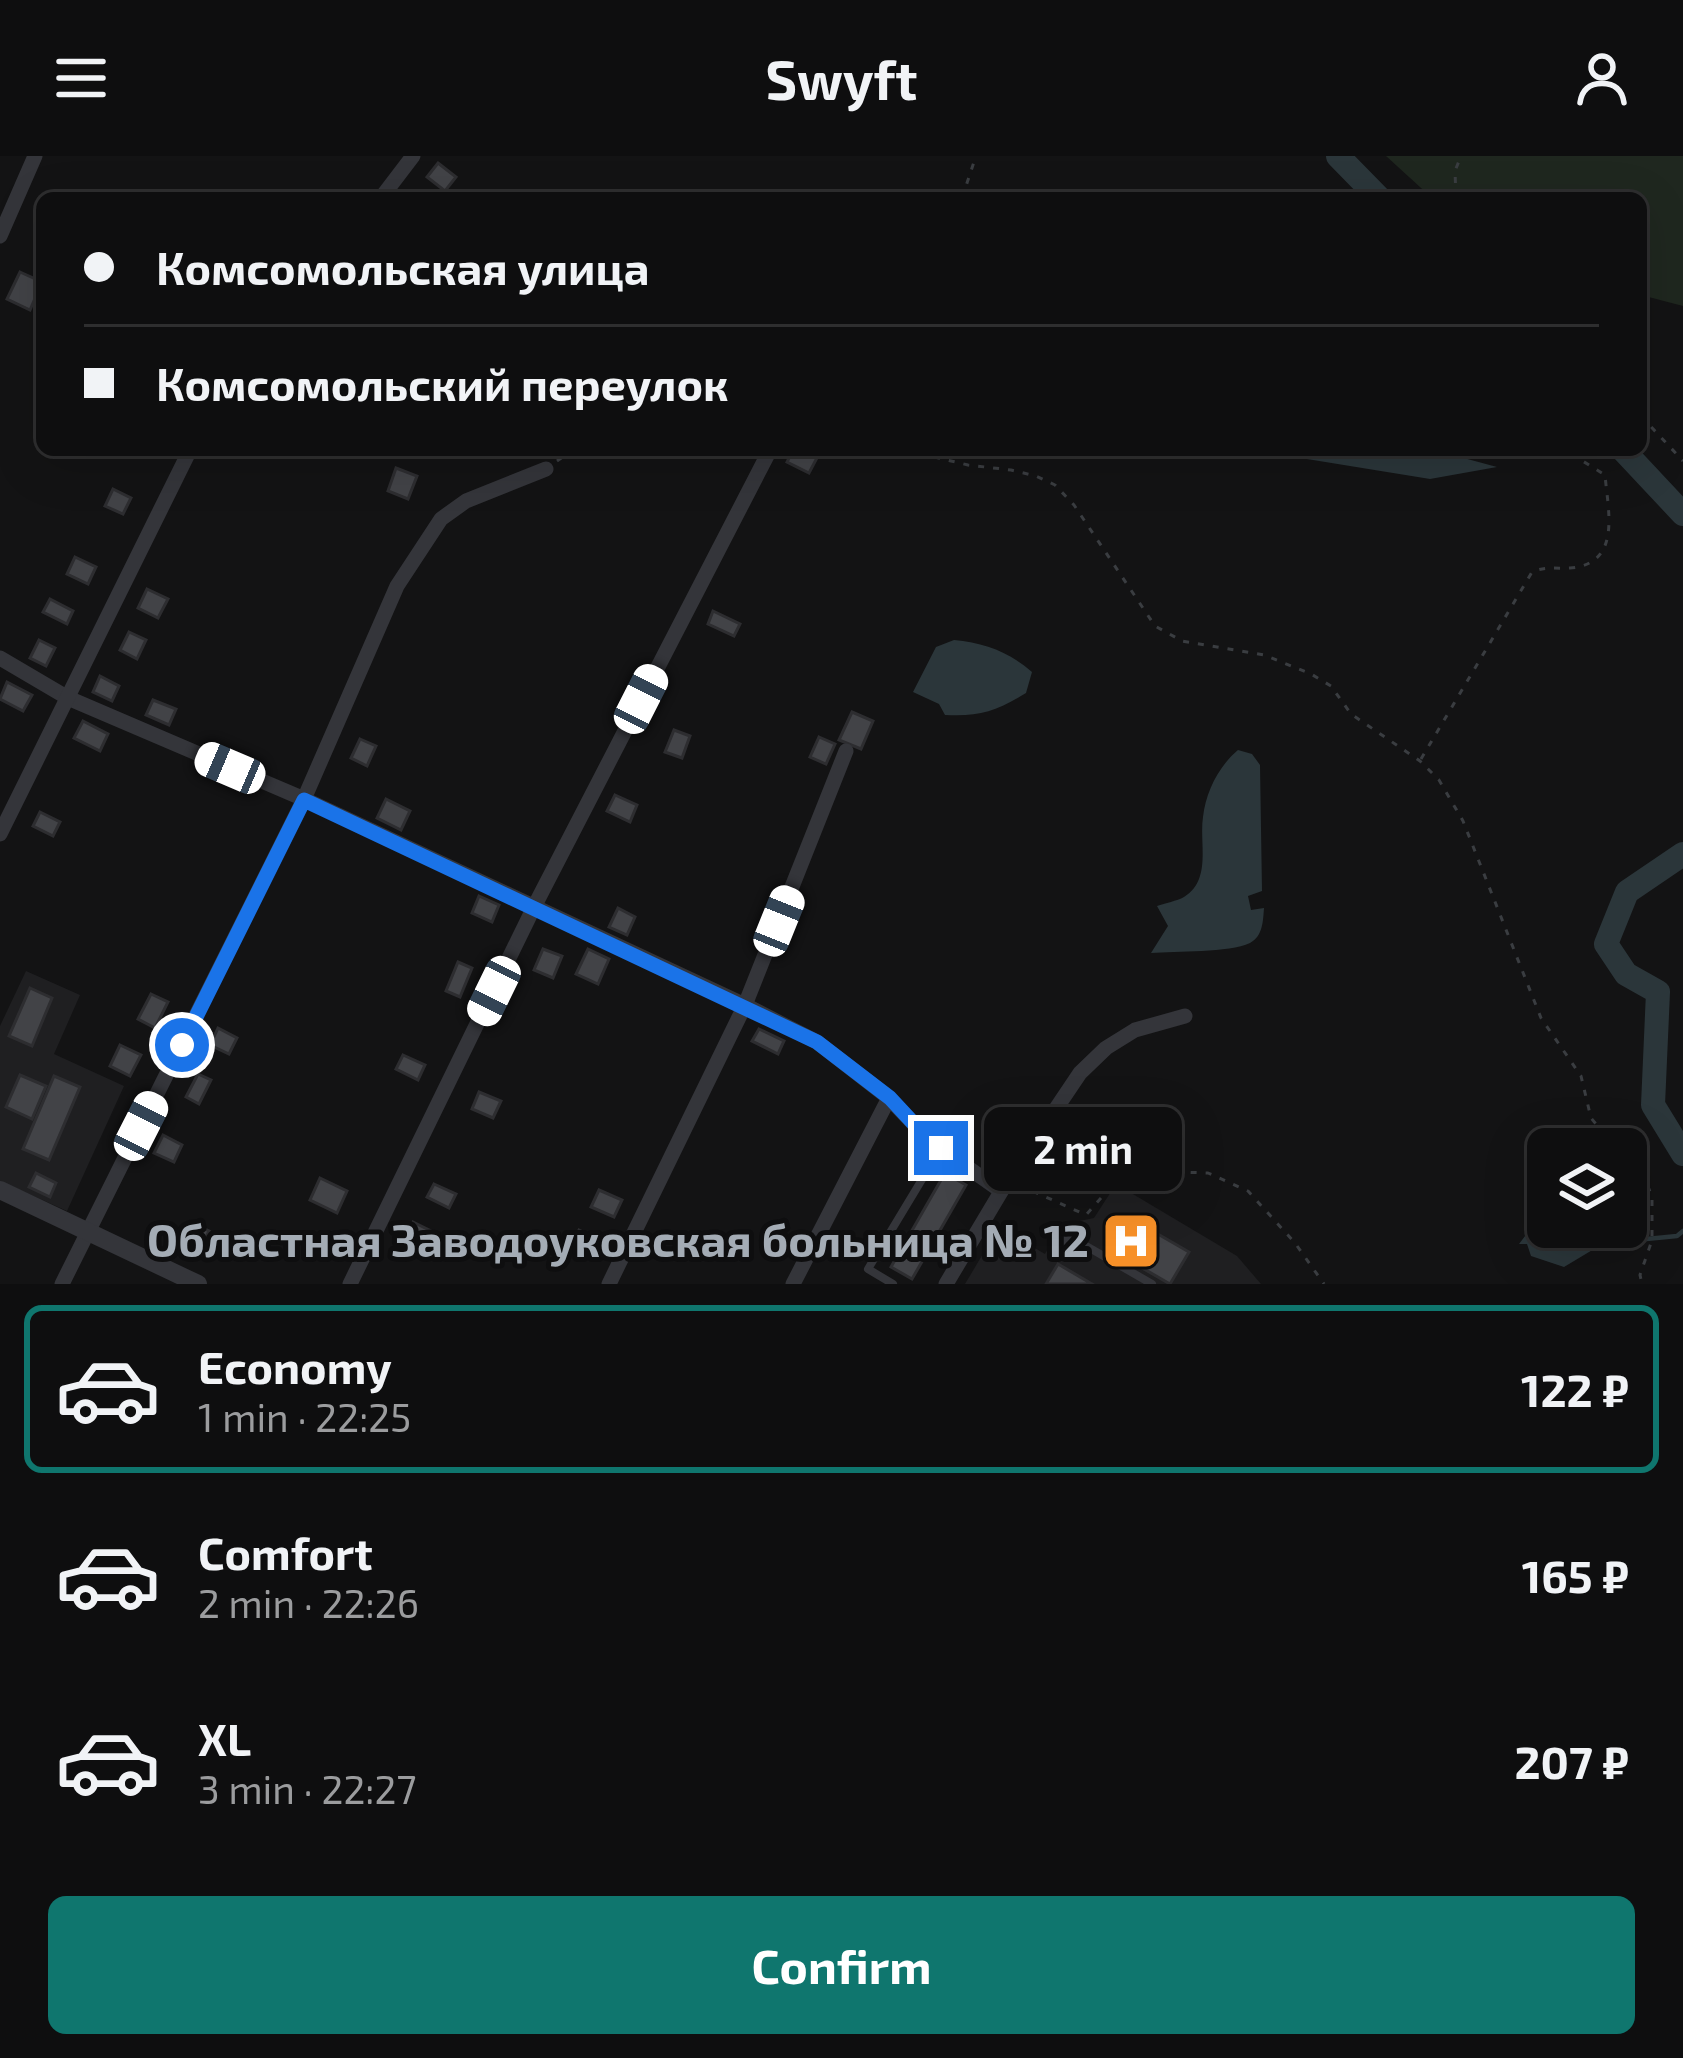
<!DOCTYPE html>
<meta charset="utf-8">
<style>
body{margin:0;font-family:"Exo 2",sans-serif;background:#1c1c1d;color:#f1f3f6;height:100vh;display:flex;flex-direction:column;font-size:45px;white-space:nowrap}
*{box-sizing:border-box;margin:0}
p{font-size:39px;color:#9b9c9e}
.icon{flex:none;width:66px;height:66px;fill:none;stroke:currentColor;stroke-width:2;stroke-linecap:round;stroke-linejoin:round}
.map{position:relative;height:1128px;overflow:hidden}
.sheet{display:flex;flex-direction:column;background:#0e0e0f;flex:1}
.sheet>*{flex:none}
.guide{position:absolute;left:36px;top:36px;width:1611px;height:264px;border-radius:18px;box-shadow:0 12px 48px #0002,0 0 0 3px #2e2e2f;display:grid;align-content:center;height:264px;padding:0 48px;background:#0e0e0f}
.tools{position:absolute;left:1527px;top:972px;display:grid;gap:24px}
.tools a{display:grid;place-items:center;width:120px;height:120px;border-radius:18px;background:#0e0e0f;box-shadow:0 12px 48px #0002,0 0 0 3px #2e2e2f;font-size:60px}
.end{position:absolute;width:54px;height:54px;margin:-27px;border:15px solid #1a73e8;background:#fff;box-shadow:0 0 0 6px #fff}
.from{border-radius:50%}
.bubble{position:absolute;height:84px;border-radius:18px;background:#0e0e0f;box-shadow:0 12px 48px #0002,0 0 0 3px #2e2e2f;font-size:39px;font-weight:700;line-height:84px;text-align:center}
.car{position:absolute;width:36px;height:72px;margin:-36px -18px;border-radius:15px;box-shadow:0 0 9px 3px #0007;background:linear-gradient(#fff 24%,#345 0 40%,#fff 0 76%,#345 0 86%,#fff 0)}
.guide b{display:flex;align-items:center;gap:42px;height:114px;font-size:45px}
.guide b+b{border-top:3px solid #2e2e2f}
.guide i{width:30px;height:30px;background:#f1f3f6}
ul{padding:21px 0 0;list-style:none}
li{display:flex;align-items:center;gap:36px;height:168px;margin:0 24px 18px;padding:0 24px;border:6px solid transparent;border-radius:18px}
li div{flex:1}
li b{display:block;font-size:45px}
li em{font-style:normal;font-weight:700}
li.selected{border-color:#0f766e}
li>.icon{width:108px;height:108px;stroke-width:1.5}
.action{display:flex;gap:24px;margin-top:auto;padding:24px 48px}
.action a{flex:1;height:138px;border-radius:18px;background:#0f766e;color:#fff;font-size:48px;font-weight:700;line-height:138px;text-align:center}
header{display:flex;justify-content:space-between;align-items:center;height:156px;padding:0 48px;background:#0e0e0f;font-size:54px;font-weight:700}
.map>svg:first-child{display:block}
.built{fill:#1f1f21}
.green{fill:#1f271f}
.water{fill:#2b363a}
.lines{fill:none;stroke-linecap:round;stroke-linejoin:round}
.stream{stroke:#2b363a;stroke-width:4.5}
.river{stroke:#2b363a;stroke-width:24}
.building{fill:#424347;stroke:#2d2d30;stroke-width:3}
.path{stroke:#3a3d41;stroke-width:3;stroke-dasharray:6 9;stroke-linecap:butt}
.service{stroke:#34353a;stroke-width:8}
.minor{stroke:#34353a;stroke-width:15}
.tertiary{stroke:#34353a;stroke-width:18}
.route{stroke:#1a73e8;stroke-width:15}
.labels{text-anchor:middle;stroke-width:10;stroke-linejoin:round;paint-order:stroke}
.poi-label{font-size:45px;font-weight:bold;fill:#a4acb5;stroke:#0e0e0f;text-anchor:end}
</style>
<header><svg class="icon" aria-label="menu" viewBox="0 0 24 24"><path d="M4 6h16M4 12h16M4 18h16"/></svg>Swyft<svg class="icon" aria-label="person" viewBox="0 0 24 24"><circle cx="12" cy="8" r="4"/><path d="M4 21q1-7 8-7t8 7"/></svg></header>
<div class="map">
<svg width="1683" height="1128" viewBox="0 0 1683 1128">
<rect width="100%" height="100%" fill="#131314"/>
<g class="built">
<polygon points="26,815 80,839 54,898 124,930 67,1055 0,1025 0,870"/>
<polygon points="1116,1028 1237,1100 1261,1128 965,1128 999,1071 1045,1098 1060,1069 1094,1062"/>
</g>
<polygon class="green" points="1386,0 1683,0 1683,150 1641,139 1641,42 1432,42"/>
<g class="water">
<polygon points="1251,294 1434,294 1497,311 1430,323"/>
<path d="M954 484C985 487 1009 496 1032 516L1026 537C997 555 979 561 945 559L939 548 913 536 936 491Z"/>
<path d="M1238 594 1252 598 1260 609 1262 735 1248 740 1251 754 1264 752C1263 765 1263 780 1250 787 1229 797 1176 795 1151 797L1168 770 1157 750C1165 747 1177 745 1184 741 1212 724 1199 687 1203 661 1206 635 1219 610 1238 594Z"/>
<polygon points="1544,1041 1548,1041 1548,1071 1587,1071 1594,1080 1594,1093 1564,1111 1531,1100 1527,1088 1519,1088 1531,1072 1527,1064 1532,1061 1535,1044"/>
</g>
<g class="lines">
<polyline class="stream" points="1626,1085 1677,1080 1683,1075"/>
<g class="river">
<polyline points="1338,0 1379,42"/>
<polyline points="1623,294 1683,358"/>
<polyline points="1683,698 1627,736 1606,788 1626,818 1658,836 1653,949 1683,998"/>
</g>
</g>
<g class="building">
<polygon points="438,7 456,21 445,35 427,21"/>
<polygon points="20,116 42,126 30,154 7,143"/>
<polygon points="793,294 806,294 818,300 809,317 787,306"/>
<polygon points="396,312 417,320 408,343 388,335"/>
<polygon points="113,333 131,342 123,358 105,350"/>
<polygon points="75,401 96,411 88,428 67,418"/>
<polygon points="147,433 168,443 158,462 138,452"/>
<polygon points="50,443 73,455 67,468 43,456"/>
<polygon points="713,455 740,468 734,480 708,468"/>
<polygon points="129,476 146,484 137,503 120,494"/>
<polygon points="39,484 55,492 46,510 30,502"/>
<polygon points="100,520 119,530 112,545 93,536"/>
<polygon points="7,526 32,539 23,555 0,543"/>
<polygon points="153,544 176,553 169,569 146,559"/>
<polygon points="852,556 873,565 861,593 839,584"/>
<polygon points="83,565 108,578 100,595 74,582"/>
<polygon points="674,574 690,580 682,602 665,596"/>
<polygon points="819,581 835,588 826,608 810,601"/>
<polygon points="360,583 376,590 367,610 351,602"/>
<polygon points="615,639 637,649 630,666 607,655"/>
<polygon points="386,643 410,655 401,674 377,662"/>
<polygon points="40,656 60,666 53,680 33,670"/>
<polygon points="479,740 499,749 492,766 472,757"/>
<polygon points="618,752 635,761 627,779 609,771"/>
<polygon points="543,793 562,800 553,822 534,814"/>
<polygon points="588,793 609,803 598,828 576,818"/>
<polygon points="458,806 472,812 460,841 446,835"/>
<polygon points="30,832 52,842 32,890 9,880"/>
<polygon points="151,838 168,846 155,872 138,863"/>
<polygon points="218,872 237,882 229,898 210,889"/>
<polygon points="759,873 784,885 778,898 752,885"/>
<polygon points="120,889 141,899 130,920 110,910"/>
<polygon points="403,899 425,909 418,924 396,913"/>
<polygon points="198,918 211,924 199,948 186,941"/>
<polygon points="20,919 46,930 32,963 6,951"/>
<polygon points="54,920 80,931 49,1004 23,993"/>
<polygon points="479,936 501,945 493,962 472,953"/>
<polygon points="163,979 182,989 174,1006 154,997"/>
<polygon points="1049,999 1068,1010 1058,1027 1039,1016"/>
<polygon points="36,1017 56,1027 50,1041 29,1031"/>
<polygon points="945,1017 966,1029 912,1123 891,1111"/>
<polygon points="320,1022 347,1035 337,1057 310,1044"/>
<polygon points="434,1028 456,1038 449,1052 427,1041"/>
<polygon points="599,1034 622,1044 614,1061 591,1051"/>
<polygon points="190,1066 209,1075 200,1094 181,1085"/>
<polygon points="413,1066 431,1075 419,1100 401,1091"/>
<polygon points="1137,1066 1189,1096 1170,1128 1118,1098"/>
<polygon points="579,1074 603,1086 596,1099 573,1087"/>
<polygon points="1058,1108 1092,1128 1046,1128"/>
</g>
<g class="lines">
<g class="path">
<polyline points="962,42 976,0"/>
<polyline points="1456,42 1455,15 1461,0"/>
<polyline points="1641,260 1683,305"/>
<polyline points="905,294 968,309 1011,314 1036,320 1055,329 1074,349 1155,470 1182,485 1264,499 1311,518 1331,530 1351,558 1420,605 1439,624 1463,665 1541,862 1581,920 1591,962 1601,974 1627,990 1642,1015 1652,1041 1652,1084 1640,1119 1642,1128"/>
<polyline points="557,305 573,294"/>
<path d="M1421 603 1532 416C1546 410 1556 413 1570 412 1622 408 1608 355 1605 319L1565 294"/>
<polyline points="1019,1029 1086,1059 1117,1024 1151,1015 1208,1017 1248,1035 1295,1087 1324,1128"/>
</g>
<g class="service">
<polyline points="1052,1100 1065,1082 1074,1083 1152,1128"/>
<polyline points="893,1128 868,1113 941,992"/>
</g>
<g class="minor">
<polyline points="381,42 413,0"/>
<polyline points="0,80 35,0"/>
<polyline points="0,502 68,542 304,643 745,849 817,886 889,942 929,984 1001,1035"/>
<polyline points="0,678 190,294"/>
<polyline points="62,1128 304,643 397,430 441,363 466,345 546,313"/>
<polyline points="350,1128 534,751 770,294"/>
<polyline points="609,1128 745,849 846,595"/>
<polyline points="793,1128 889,942"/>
<polyline points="946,1128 1008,1024 1080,917 1106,892 1135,874 1185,860"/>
</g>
<polyline class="tertiary" points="0,1034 198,1128"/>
</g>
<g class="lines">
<polyline class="route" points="182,889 304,644 817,886 890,942 929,984 941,992"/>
</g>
<defs>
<g id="hospital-square" transform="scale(3)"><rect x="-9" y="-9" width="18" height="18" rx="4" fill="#f79028" stroke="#0e0e0f"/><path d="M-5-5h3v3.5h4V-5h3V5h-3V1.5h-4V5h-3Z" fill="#fff"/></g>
</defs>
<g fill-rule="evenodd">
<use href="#hospital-square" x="1131" y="1085"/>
</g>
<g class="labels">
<g class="poi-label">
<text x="1089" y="1101">Областная Заводоуковская больница № 12</text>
</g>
</g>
</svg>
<div class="tools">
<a><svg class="icon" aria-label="layers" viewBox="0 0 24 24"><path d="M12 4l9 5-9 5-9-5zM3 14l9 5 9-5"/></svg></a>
</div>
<i class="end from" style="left:182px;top:889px"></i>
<i class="end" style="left:941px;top:992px"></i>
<div class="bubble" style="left:984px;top:951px;width:198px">2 min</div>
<i class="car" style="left:641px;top:543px;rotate:27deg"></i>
<i class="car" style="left:230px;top:612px;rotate:293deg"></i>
<i class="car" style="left:779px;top:765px;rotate:22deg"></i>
<i class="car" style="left:494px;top:835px;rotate:206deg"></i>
<i class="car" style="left:141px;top:970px;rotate:27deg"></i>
<div class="guide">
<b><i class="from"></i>Комсомольская улица</b>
<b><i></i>Комсомольский переулок</b>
</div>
</div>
<section class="sheet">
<ul>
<li class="selected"><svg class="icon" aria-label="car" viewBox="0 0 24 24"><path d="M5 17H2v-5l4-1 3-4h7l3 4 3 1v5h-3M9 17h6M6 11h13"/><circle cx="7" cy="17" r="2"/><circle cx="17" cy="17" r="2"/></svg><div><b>Economy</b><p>1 min · 22:25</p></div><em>122 ₽</em></li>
<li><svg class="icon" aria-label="car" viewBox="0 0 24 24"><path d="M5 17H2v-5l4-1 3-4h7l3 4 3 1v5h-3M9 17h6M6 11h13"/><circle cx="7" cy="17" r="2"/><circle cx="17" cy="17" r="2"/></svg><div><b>Comfort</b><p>2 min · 22:26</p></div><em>165 ₽</em></li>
<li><svg class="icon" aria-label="car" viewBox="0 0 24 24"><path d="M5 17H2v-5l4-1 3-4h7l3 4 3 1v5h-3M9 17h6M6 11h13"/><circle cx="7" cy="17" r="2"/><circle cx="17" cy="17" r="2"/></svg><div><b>XL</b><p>3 min · 22:27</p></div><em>207 ₽</em></li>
</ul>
<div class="action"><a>Confirm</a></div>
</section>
